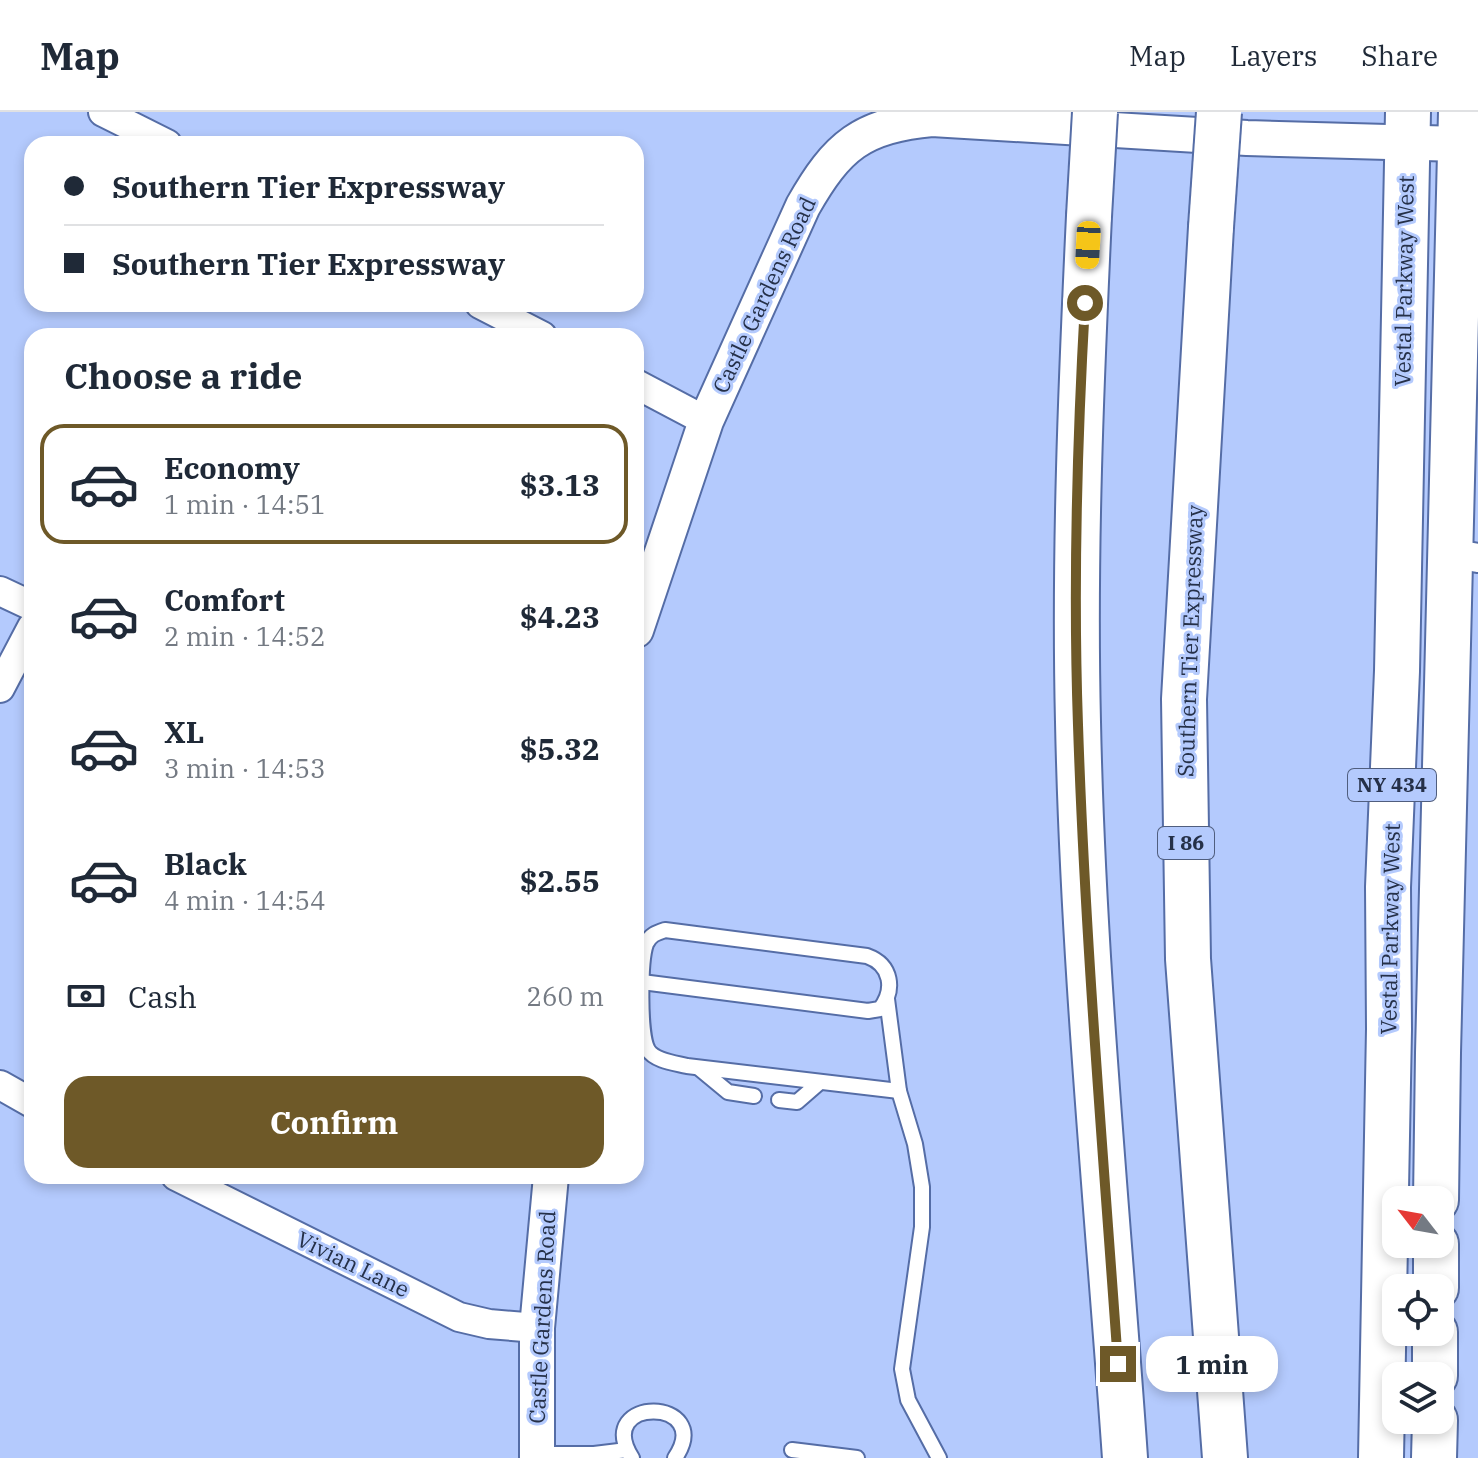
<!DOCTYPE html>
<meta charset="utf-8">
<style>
body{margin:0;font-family:"IBM Plex Serif",serif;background:#f2f2f3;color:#1f2937;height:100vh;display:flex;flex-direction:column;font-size:30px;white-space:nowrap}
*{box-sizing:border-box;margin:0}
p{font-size:26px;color:#747a83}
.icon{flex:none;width:44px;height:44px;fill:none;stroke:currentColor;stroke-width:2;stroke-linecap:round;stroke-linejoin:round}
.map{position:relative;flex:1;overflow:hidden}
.side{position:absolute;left:24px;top:216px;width:620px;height:856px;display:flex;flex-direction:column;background:#fff;border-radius:24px;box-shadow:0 4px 12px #0003}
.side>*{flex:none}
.banner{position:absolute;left:24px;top:24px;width:620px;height:176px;border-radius:24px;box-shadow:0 4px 12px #0003;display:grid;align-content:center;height:176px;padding:0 40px;background:#fff}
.needle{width:52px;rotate:301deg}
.buttons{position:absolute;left:1382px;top:1074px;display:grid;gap:16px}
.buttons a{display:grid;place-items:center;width:72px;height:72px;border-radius:16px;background:#fff;box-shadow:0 4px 12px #0003;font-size:40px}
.end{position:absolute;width:36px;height:36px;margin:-18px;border:10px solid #6e5928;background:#fff;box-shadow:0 0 0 4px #fff}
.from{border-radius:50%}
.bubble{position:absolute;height:56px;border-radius:24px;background:#fff;box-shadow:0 4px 12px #0003;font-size:26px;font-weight:700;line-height:56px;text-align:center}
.car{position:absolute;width:24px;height:48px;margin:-24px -12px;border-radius:10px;box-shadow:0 0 6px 2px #0007;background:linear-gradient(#f5c518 24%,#345 0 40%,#f5c518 0 76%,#345 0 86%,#f5c518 0)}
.banner b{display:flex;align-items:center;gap:28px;height:76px;font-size:30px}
.banner b+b{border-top:2px solid #e0e1e3}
.banner i{width:20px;height:20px;background:#1f2937}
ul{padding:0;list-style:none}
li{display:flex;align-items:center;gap:24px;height:120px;margin:0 16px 12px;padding:0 24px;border:4px solid transparent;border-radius:24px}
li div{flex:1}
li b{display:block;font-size:30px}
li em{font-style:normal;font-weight:700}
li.on{border-color:#6e5928}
li>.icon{width:72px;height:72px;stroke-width:1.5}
h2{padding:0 40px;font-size:36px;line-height:96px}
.pay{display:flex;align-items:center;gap:20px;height:88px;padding:0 40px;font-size:30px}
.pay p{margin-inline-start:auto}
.button{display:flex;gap:16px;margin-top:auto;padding:16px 40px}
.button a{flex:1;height:92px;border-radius:24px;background:#6e5928;color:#fff;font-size:32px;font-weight:700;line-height:92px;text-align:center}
header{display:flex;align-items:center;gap:48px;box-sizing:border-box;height:112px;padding:0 40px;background:#fff;border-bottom:2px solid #e0e1e3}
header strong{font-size:38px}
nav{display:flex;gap:44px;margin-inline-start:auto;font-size:28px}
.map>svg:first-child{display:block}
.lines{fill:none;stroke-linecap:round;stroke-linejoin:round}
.service-casing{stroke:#556da6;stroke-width:18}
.minor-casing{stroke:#556da6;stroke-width:32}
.tertiary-casing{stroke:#556da6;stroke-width:38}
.primary-casing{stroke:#556da6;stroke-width:48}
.motorway-casing{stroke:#556da6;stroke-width:48}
.service{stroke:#fff;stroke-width:14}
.minor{stroke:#fff;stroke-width:28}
.tertiary{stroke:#fff;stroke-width:34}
.primary{stroke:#fff;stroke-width:44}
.motorway{stroke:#fff;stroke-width:44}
.motorway-bridge-casing{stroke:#556da6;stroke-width:48;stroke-linecap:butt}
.motorway-bridge{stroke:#fff;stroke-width:44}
.route{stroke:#6e5928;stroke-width:10}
.labels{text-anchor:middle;stroke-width:6;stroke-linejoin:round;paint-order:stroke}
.shield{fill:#b4cafd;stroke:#505e7e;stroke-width:2}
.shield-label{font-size:20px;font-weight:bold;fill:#253048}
.street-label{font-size:22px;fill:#253048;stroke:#b4cafd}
</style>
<header>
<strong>Map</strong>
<nav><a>Map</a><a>Layers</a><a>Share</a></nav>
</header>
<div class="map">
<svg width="1478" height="1346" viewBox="0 0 1478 1346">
<rect width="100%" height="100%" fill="#b4cafd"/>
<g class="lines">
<g class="service-casing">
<g id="service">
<path d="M636 870H642L868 899 880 897C895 878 892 853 867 844L665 818C656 821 650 823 646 832 640 849 639 923 648 938 655 949 675 951 687 954L899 979 887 887"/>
<polyline points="699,956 728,980 754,984"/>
<polyline points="899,979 915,1032 922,1075 922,1115 902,1257 908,1288 939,1346"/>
<polyline points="779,988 797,990 820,970"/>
<polyline points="792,1338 857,1346"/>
<polyline points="536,1342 594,1342 594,1346"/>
<polyline points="594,1342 627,1338"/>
<path d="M632 1346C592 1283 716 1285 675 1346"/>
</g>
</g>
<g class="minor-casing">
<g id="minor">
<polyline points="103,0 167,32"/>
<polyline points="480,192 542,224"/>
<polyline points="636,272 706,309"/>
<polyline points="1449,441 1478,446"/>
<polyline points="0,479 32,494"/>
<polyline points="0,576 32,515"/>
<polyline points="0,973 32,991"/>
<polyline points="176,1064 459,1205 489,1212 537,1216"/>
</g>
</g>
<g class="tertiary-casing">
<g id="tertiary">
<path d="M636 518 706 309 803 94C837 34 862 13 932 7L1247 26 1460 32"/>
<polyline points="537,1346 537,1216 551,1064"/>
</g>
</g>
<g class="primary-casing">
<g id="primary">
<polyline points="1436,1088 1438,941 1461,0"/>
<polyline points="1436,1176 1436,1132"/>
<polyline points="1435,1264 1435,1220"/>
<polyline points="1381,1346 1389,917 1388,775 1397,559 1408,0"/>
<polyline points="1434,1346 1435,1308"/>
</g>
</g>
<g class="motorway-casing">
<g id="motorway">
<path d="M1089 104C1081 273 1074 441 1078 610 1083 854 1108 1102 1125 1346"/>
<polyline points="1211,115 1184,587 1188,847 1225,1346"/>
</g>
</g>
<use href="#service" class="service"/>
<use href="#minor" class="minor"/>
<use href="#tertiary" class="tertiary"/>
<use href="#primary" class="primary"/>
<use href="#motorway" class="motorway"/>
<g class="motorway-bridge-casing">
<g id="motorway-bridge">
<polyline points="1089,104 1095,0"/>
<polyline points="1211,115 1219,0"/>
</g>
</g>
<use href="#motorway-bridge" class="motorway-bridge"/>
</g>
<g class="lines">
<path class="route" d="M1085 191C1077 331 1073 473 1078 613 1085 827 1103 1039 1118 1252"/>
</g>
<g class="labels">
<g class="shield">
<rect x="1348" y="657" width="88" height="32" rx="6"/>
<rect x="1158" y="715" width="56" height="32" rx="6"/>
</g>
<g class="shield-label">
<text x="1392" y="680">NY 434</text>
<text x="1186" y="738">I 86</text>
</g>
<g class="street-label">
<text transform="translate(1404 169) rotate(-89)" y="8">Vestal Parkway West</text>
<text transform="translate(764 183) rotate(-65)" y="8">Castle Gardens Road</text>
<text transform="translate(1190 529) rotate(-88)" y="8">Southern Tier Expressway</text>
<text transform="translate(1390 817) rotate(-89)" y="8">Vestal Parkway West</text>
<text transform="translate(353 1152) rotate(26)" y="8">Vivian Lane</text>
<text transform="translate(542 1205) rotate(-87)" y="8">Castle Gardens Road</text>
</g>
</g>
</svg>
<div class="buttons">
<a><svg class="needle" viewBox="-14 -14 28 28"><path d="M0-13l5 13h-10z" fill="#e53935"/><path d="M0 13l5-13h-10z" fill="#747a83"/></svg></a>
<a><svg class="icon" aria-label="locate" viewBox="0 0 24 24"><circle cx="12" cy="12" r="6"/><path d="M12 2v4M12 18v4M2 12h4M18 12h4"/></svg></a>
<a><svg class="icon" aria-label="layers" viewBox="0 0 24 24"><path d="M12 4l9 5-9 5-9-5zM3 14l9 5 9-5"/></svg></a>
</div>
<i class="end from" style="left:1085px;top:191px"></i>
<i class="end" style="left:1118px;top:1252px"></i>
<div class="bubble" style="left:1146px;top:1224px;width:132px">1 min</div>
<i class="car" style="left:1088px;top:133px;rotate:183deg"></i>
<div class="banner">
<b><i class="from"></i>Southern Tier Expressway</b>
<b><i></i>Southern Tier Expressway</b>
</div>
<section class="side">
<h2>Choose a ride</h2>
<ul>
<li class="on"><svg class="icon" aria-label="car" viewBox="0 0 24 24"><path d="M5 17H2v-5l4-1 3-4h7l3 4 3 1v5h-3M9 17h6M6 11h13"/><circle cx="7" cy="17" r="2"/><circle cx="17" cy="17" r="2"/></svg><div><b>Economy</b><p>1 min · 14:51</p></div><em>$3.13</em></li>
<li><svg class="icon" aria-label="car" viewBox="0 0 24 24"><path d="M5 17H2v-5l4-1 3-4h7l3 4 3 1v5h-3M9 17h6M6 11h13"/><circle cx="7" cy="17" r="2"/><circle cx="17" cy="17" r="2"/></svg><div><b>Comfort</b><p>2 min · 14:52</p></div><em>$4.23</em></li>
<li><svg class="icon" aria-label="car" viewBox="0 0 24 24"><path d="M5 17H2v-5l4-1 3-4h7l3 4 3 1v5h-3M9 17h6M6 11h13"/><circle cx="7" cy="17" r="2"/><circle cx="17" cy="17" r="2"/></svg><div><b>XL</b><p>3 min · 14:53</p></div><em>$5.32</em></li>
<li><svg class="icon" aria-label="car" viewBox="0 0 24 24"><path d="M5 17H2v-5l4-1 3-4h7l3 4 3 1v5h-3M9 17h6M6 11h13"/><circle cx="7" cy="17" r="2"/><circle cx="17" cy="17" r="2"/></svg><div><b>Black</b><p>4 min · 14:54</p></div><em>$2.55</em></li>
</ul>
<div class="pay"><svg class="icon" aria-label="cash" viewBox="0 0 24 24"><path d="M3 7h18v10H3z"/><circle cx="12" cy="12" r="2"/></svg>Cash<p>260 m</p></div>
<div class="button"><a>Confirm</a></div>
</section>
</div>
